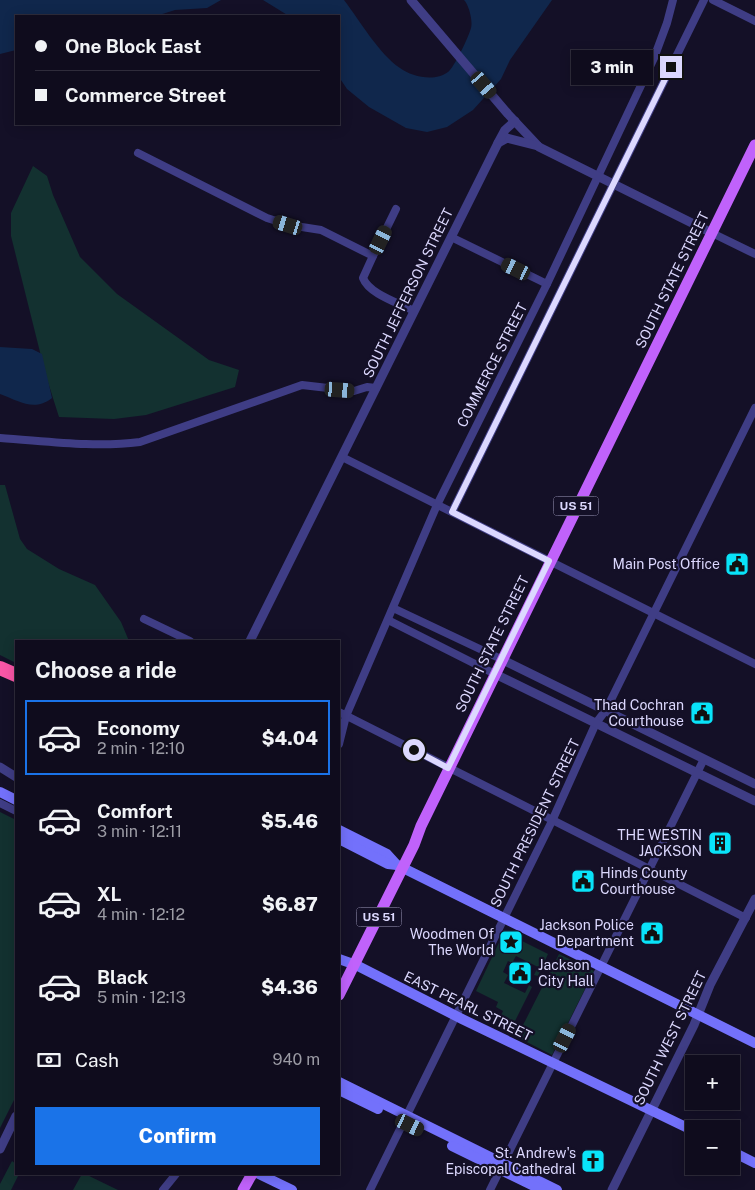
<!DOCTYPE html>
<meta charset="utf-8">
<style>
body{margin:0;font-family:"Public Sans",sans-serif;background:#1d1a2a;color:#f1f3f6;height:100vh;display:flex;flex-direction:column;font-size:19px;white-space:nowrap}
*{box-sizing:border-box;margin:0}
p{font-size:16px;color:#9b9ba4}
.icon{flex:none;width:28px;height:28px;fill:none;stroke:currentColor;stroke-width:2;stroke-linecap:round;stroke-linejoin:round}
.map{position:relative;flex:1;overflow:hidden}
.side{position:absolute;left:15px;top:640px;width:325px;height:535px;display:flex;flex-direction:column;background:#0f0c1d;border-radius:0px;box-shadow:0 2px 12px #0003,0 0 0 1px #2f2c3b}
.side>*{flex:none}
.guide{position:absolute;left:15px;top:15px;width:325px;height:110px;border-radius:0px;box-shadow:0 2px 12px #0003,0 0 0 1px #2f2c3b;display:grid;align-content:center;height:110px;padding:0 20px;background:#0f0c1d}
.buttons{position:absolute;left:685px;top:1055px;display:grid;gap:10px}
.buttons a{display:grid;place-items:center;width:55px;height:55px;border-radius:0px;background:#0f0c1d;box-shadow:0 2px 12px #0003,0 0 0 1px #2f2c3b;font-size:25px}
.end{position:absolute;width:22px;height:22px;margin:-11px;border:6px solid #dcd8fe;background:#111;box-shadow:0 0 0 2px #111}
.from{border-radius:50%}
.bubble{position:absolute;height:35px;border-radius:0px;background:#0f0c1d;box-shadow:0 2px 12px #0003,0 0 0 1px #2f2c3b;font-size:16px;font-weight:800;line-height:35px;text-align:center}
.car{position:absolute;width:15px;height:30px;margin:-15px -8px;border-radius:6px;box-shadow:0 0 4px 1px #0007;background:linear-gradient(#222 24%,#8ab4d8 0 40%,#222 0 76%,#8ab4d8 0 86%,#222 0)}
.guide b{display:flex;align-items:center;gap:18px;height:48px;font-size:19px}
.guide b+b{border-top:1px solid #2f2c3b}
.guide i{width:12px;height:12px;background:#f1f3f6}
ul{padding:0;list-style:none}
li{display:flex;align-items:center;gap:15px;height:75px;margin:0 10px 8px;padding:0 10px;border:2px solid transparent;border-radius:0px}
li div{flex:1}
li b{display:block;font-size:19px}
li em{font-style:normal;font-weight:800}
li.on{border-color:#1a73e8}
li>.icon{width:45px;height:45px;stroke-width:1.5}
h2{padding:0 20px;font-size:22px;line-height:60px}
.pay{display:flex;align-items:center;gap:12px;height:55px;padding:0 20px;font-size:19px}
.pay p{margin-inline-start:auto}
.primary-button{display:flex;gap:10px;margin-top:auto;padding:10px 20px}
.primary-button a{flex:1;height:58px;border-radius:0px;background:#1a73e8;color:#fff;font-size:20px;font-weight:800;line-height:58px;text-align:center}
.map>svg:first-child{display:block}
.green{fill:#133130}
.water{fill:#10274c}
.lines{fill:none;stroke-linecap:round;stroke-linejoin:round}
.minor{stroke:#3f3d85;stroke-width:8}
.tertiary{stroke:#3f3d85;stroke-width:9}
.secondary{stroke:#7371fb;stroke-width:10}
.primary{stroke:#c062fb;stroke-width:11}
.motorway{stroke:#fb56a7;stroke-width:14}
.route{stroke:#dcd8fe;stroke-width:6}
.labels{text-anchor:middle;stroke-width:4.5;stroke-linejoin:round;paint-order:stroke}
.shield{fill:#141027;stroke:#a09cbe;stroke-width:1}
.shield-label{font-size:12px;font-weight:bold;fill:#dcd8fe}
.street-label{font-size:14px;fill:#dcd8fe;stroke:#141027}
.poi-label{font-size:14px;fill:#dcd8fe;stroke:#141027;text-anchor:end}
</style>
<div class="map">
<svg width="755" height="1190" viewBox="0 0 755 1190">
<rect width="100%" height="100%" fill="#141027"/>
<g class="green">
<polygon points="33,166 47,176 53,195 80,257 117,294 209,360 239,370 235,387 146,415 114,419 59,417 46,376 11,236 11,213"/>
<polygon points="0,485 5,485 20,539 27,549 59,569 95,585 121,622 129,641 16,641 16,663 0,655"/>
<polygon points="0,812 16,820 16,1096 0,1128"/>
<polygon points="504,932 548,954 538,976 534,975 538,967 516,956 512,963 508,961 503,972 508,975 504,983 525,993 529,985 532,987 509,1033 496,1026 503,1011 496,1007 498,1002 476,991"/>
<polygon points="559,954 594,971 552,1055 517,1037"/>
<polygon points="12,1161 16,1164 16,1174 19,1174 11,1190 0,1190 0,1184"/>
<polygon points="82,1174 85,1174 118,1190 73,1190"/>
</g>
<g class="water">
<polygon points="0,0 221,0 207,8 175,10 156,16 16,16 16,50 0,54"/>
<path d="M263 0H344C360 21 379 54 400 68 412 77 435 82 448 72 454 68 469 36 471 28 473 21 469 5 464 0H552L510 60 501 79 473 110 447 127 427 132 406 128 369 107 347 89 339 77V16H289Z"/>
<path d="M0 347 32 349 42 354 52 398C34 412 19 401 0 394Z"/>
</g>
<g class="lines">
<g class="minor">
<polyline points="713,0 755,21"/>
<path d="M138 153 267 218 289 225 321 230 373 256 363 278C369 294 399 303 414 311"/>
<polyline points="712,233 755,254"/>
<polyline points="451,237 547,284"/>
<polyline points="373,256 396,209"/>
<path d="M0 438C46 441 93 448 140 442L302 385 354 391 367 387 376 388"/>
<polyline points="342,457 755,664"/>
<polyline points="452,512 704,0"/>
<polyline points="393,608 501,659"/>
<polyline points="144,619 190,641"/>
<polyline points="388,620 495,674"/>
<polyline points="339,712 746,918"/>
<polyline points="339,744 346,716 437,505 547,284 654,58 667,23 673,0"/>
<polyline points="0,803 16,811"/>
<polyline points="163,1190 176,1174"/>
<polyline points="370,1190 552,821 596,723 606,710 755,408"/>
<polyline points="490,1190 704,759"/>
</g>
<g class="tertiary">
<polyline points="411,0 508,114 539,147 712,233"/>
<polyline points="498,143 507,138 538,146"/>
<polyline points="250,641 498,143 505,130 515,121"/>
<polyline points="501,659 755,784"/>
<polyline points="495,674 755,801"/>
<polyline points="0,767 16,777"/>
<polyline points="0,1149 16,1116"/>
<polyline points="612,1190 694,1025 710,985 755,899"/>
</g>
<g class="secondary">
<polyline points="0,792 16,800"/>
<polyline points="339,830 387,854 397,865"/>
<polyline points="339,839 388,864 397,865 755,1043"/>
<polyline points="339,959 356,965 462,1019 694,1131"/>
<polyline points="339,1082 557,1190"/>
<polyline points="339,1090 378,1109"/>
<polyline points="452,1146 542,1190"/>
<polyline points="731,1151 755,1163"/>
<polyline points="259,1174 292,1190"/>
</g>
<g class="primary">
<polyline points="339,995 414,845 421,826 755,145"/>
<polyline points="243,1190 252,1174"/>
</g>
<polyline class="motorway" points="0,668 16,675"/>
</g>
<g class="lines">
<polyline class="route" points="414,750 448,768 549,561 452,512 671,67"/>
</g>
<defs>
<g id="civic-square" transform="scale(1.25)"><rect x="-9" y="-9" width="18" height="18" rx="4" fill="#09e3f9" stroke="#141027"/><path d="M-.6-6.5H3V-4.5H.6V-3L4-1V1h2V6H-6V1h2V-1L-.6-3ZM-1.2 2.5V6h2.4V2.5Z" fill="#111"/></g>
<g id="building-square" transform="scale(1.25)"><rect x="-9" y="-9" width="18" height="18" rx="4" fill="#09e3f9" stroke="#141027"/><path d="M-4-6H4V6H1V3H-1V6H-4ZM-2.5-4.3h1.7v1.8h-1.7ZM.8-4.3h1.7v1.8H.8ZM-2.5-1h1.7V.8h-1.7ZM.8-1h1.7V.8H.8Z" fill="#111"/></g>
<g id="sight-square" transform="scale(1.25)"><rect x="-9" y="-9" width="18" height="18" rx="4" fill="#09e3f9" stroke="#141027"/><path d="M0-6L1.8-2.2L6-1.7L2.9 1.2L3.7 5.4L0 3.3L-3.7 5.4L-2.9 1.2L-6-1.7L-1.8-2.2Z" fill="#111"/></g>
<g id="church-square" transform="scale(1.25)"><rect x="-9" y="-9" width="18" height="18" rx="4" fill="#09e3f9" stroke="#141027"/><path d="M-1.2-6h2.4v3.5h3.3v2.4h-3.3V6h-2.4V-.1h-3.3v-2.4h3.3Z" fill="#111"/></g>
</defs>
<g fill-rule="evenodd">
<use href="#civic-square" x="737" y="564"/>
<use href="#civic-square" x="702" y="713"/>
<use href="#building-square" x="720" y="843"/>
<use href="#civic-square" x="583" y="881"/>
<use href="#civic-square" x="652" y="933"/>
<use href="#sight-square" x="511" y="942"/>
<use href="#civic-square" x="520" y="973"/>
<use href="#church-square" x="593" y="1161"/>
</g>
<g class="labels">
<g class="shield">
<rect x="553.5" y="496.5" width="45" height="19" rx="4"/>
<rect x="356.5" y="907.5" width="45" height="19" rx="4"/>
</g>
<g class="shield-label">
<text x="576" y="510">US 51</text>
<text x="379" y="921">US 51</text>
</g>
<g class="street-label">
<text transform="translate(672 280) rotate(-64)" y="5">SOUTH STATE STREET</text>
<text transform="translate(408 293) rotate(-64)" y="5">SOUTH JEFFERSON STREET</text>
<text transform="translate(492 365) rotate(-63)" y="5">COMMERCE STREET</text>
<text transform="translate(492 644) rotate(-64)" y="5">SOUTH STATE STREET</text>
<text transform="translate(535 823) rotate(-64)" y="5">SOUTH PRESIDENT STREET</text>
<text transform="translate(468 1006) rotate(26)" y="5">EAST PEARL STREET</text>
<text transform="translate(670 1038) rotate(-64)" y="5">SOUTH WEST STREET</text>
</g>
<g class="poi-label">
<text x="720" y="569">Main Post Office</text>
<text x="684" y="710">Thad Cochran<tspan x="684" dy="16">Courthouse</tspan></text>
<text x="702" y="840">THE WESTIN<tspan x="702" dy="16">JACKSON</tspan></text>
<text x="600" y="878" text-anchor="start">Hinds County<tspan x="600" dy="16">Courthouse</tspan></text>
<text x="634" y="930">Jackson Police<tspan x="634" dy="16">Department</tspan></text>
<text x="494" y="939">Woodmen Of<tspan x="494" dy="16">The World</tspan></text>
<text x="538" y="970" text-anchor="start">Jackson<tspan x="538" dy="16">City Hall</tspan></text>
<text x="576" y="1158">St. Andrew's<tspan x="576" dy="16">Episcopal Cathedral</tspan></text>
</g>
</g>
</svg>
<div class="buttons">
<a>+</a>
<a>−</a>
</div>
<i class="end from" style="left:414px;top:750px"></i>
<i class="end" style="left:671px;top:67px"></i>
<div class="bubble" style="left:571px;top:50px;width:82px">3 min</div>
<i class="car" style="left:484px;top:85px;rotate:139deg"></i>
<i class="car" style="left:288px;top:225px;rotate:287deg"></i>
<i class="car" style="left:381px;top:240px;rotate:26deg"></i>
<i class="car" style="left:516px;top:269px;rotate:296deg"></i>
<i class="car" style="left:340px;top:390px;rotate:94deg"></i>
<i class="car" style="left:565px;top:1038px;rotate:27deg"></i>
<i class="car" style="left:410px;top:1125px;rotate:116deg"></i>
<div class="guide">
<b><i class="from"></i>One Block East</b>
<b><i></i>Commerce Street</b>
</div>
<section class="side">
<h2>Choose a ride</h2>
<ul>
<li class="on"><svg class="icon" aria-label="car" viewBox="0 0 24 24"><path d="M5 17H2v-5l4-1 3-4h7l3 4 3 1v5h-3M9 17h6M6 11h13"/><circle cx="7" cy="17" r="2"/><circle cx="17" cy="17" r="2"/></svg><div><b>Economy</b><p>2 min · 12:10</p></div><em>$4.04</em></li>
<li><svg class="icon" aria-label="car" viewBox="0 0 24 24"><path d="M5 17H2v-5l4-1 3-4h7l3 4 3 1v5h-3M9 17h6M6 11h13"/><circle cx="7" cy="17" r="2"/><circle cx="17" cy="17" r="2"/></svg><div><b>Comfort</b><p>3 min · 12:11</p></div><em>$5.46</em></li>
<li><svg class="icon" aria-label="car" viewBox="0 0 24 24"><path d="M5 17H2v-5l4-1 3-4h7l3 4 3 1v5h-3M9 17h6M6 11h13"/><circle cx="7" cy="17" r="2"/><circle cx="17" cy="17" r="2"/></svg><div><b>XL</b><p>4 min · 12:12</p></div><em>$6.87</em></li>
<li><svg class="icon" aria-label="car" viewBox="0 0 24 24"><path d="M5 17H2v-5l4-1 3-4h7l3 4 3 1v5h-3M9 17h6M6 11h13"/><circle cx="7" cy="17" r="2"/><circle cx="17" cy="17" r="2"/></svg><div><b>Black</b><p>5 min · 12:13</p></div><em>$4.36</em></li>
</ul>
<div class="pay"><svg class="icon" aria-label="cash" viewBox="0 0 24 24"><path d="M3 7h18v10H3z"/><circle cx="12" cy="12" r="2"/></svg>Cash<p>940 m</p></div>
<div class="primary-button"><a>Confirm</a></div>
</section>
</div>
